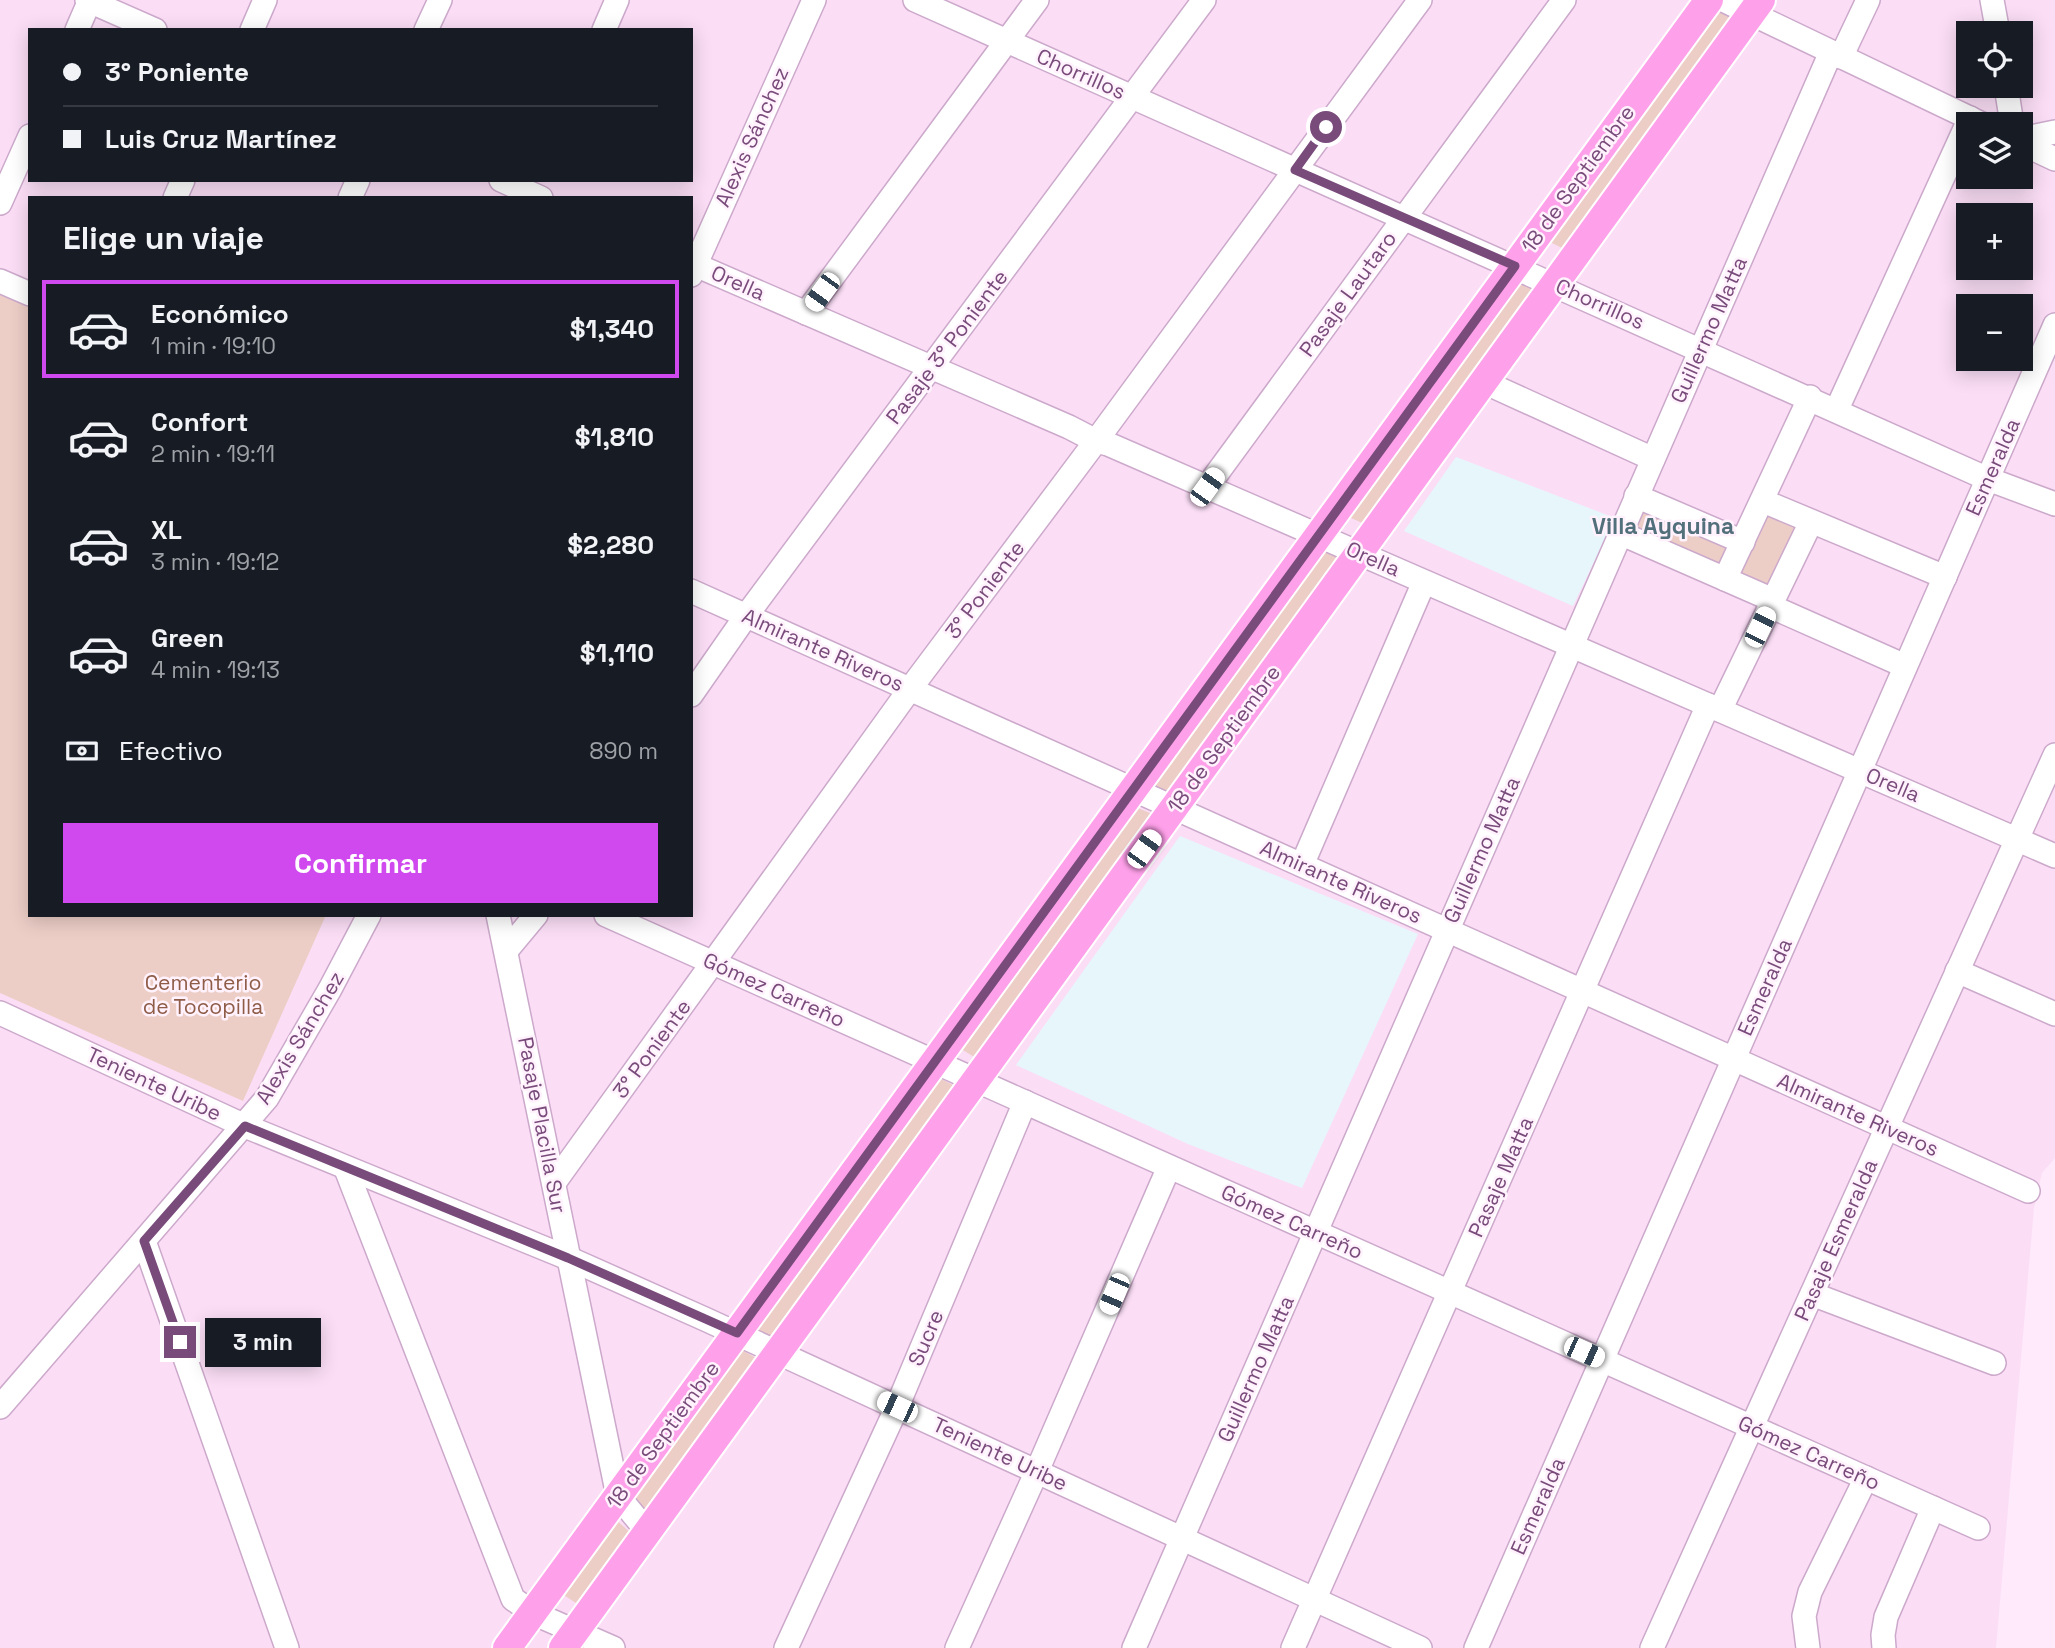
<!DOCTYPE html>
<html lang="es">
<meta charset="utf-8">
<style>
body{margin:0;font-family:"Space Grotesk",sans-serif;background:#20242c;color:#f1f3f6;height:100vh;display:flex;flex-direction:column;font-size:26px;white-space:nowrap}
*{box-sizing:border-box;margin:0}
p{font-size:23px;color:#9ea1a6}
.icon{flex:none;width:38px;height:38px;fill:none;stroke:currentColor;stroke-width:2;stroke-linecap:round;stroke-linejoin:round}
.map{position:relative;flex:1;overflow:hidden}
.sheet{position:absolute;left:28px;top:196px;width:665px;height:721px;display:flex;flex-direction:column;background:#171b24;border-radius:0px;box-shadow:0 4px 18px #0003}
.sheet>*{flex:none}
.top-card{position:absolute;left:28px;top:28px;width:665px;height:154px;border-radius:0px;box-shadow:0 4px 18px #0003;display:grid;align-content:center;height:154px;padding:0 35px;background:#171b24}
.tools{position:absolute;left:1956px;top:21px;display:grid;gap:14px}
.tools a{display:grid;place-items:center;width:77px;height:77px;border-radius:0px;background:#171b24;box-shadow:0 4px 18px #0003;font-size:35px}
.end{position:absolute;width:32px;height:32px;margin:-16px;border:9px solid #794b7b;background:#fff;box-shadow:0 0 0 4px #fff}
.from{border-radius:50%}
.bubble{position:absolute;height:49px;border-radius:0px;background:#171b24;box-shadow:0 4px 18px #0003;font-size:23px;font-weight:800;line-height:49px;text-align:center}
.car{position:absolute;width:21px;height:42px;margin:-21px -10px;border-radius:9px;box-shadow:0 0 5px 2px #0007;background:linear-gradient(#fff 24%,#345 0 40%,#fff 0 76%,#345 0 86%,#fff 0)}
.top-card b{display:flex;align-items:center;gap:24px;height:66px;font-size:26px}
.top-card b+b{border-top:2px solid #363941}
.top-card i{width:18px;height:18px;background:#f1f3f6}
ul{padding:0;list-style:none}
li{display:flex;align-items:center;gap:21px;height:98px;margin:0 14px 10px;padding:0 21px;border:4px solid transparent;border-radius:0px}
li div{flex:1}
li b{display:block;font-size:26px}
li em{font-style:normal;font-weight:800}
li.selected{border-color:#d049ee}
li>.icon{width:63px;height:63px;stroke-width:1.5}
h2{padding:0 35px;font-size:32px;line-height:84px}
.pay{display:flex;align-items:center;gap:18px;height:77px;padding:0 35px;font-size:26px}
.pay p{margin-inline-start:auto}
.cta{display:flex;gap:14px;margin-top:auto;padding:14px 35px}
.cta a{flex:1;height:80px;border-radius:0px;background:#d049ee;color:#fff;font-size:28px;font-weight:800;line-height:80px;text-align:center}
.map>svg:first-child{display:block}
.residential{fill:#fbdef6;fill-rule:evenodd}
.education{fill:#e6f6fb}
.green{fill:#edcec7}
.lines{fill:none;stroke-linecap:round;stroke-linejoin:round}
.minor-casing{stroke:#cca9cb;stroke-width:26}
.major-casing{stroke:#fff;stroke-width:32}
.minor{stroke:#fff;stroke-width:23}
.major{stroke:#ffa0ea;stroke-width:28}
.route{stroke:#794b7b;stroke-width:9}
.labels{text-anchor:middle;stroke-width:5;stroke-linejoin:round;paint-order:stroke}
.street-label{font-size:21px;fill:#794b7b;stroke:#fff2fc}
.park-label{font-size:21px;fill:#8e5c47;stroke:#fff2fc}
.neighbourhood-label{font-size:23px;font-weight:bold;fill:#52707b;stroke:#fff2fc}
</style>
<div class="map">
<svg width="2055" height="1648" viewBox="0 0 2055 1648">
<rect width="100%" height="100%" fill="#feeafa"/>
<path class="residential" d="M0 0H2055V1158L2042 1173 2034 1208 1996 1648H0ZM30 30H691V180H30ZM1969 33H2021V86H1969ZM1969 124H2021V177H1969ZM30 198H691V915H30ZM1969 215H2021V268H1969ZM1969 306H2021V359H1969Z"/>
<g class="education">
<polygon points="1456,457 1615,518 1573,606 1404,531"/>
<polygon points="1180,836 1418,934 1302,1188 1188,1144 1016,1065"/>
</g>
<g class="green">
<polygon points="1717,7 1735,16 1566,250 1544,239"/>
<polygon points="1517,280 1539,290 1367,525 1344,515"/>
<polygon points="0,294 30,306 30,915 326,915 243,1101 0,993"/>
<polygon points="1639,509 1728,547 1719,569 1634,536"/>
<polygon points="1765,510 1798,525 1766,592 1733,577"/>
<polygon points="1323,550 1342,559 1166,801 1144,791"/>
<polygon points="1131,805 1157,816 979,1060 958,1047"/>
<polygon points="935,1076 955,1086 771,1340 752,1332"/>
<polygon points="740,1349 758,1359 648,1511 630,1495"/>
<polygon points="614,1518 631,1533 579,1605 559,1592"/>
</g>
<g class="lines">
<g class="minor-casing">
<g id="minor">
<polyline points="87,0 155,30"/>
<polyline points="915,0 1988,479 2055,504"/>
<polyline points="1723,0 1982,124"/>
<polyline points="1992,0 1998,33"/>
<polyline points="77,30 90,0"/>
<polyline points="252,30 265,0"/>
<polyline points="426,30 440,0"/>
<polyline points="604,30 617,0"/>
<polyline points="1841,57 1868,0"/>
<polyline points="2006,86 2012,124"/>
<polyline points="2021,139 2055,132"/>
<polyline points="2021,143 2055,159"/>
<polyline points="501,180 541,198"/>
<polyline points="175,198 183,180"/>
<polyline points="350,198 358,180"/>
<polyline points="0,203 30,136"/>
<polyline points="691,263 1069,427 1096,441 1108,444 2055,856"/>
<polyline points="691,275 814,0"/>
<polyline points="0,281 30,294"/>
<polyline points="806,313 1037,0"/>
<polyline points="1484,382 1653,459"/>
<polyline points="1837,409 1970,118"/>
<polyline points="1207,487 1564,0"/>
<polyline points="1636,496 1743,542"/>
<polyline points="1763,501 1945,577"/>
<polyline points="1620,533 1773,600"/>
<polyline points="1725,579 1810,397"/>
<polyline points="691,591 2028,1191"/>
<polyline points="1770,606 1905,666"/>
<polyline points="691,695 746,616 1204,0"/>
<polyline points="1720,710 1811,522"/>
<polyline points="1302,865 1424,582"/>
<polyline points="498,915 618,1496 647,1531"/>
<polyline points="606,915 1978,1528"/>
<polyline points="506,951 536,915"/>
<polyline points="1957,971 2055,1014"/>
<polyline points="0,1013 245,1126 568,1258 707,1320 1420,1648"/>
<polyline points="346,1169 513,1599 533,1613 613,1648"/>
<polyline points="554,1183 910,689 1096,441 1420,0"/>
<polyline points="144,1241 287,1648"/>
<polyline points="1812,1294 1994,1363"/>
<polyline points="0,1407 267,1098 330,989 369,915"/>
<polyline points="786,1648 897,1407 1025,1102"/>
<polyline points="957,1648 1037,1471 1169,1167"/>
<polyline points="1134,1648 1831,52"/>
<polyline points="1293,1648 1708,705"/>
<polyline points="1476,1648 2055,325"/>
<polyline points="1652,1648 2055,755"/>
<polyline points="1808,1648 1804,1616 1810,1592 1866,1478"/>
<polyline points="1884,1648 1883,1635 1886,1617 1933,1508"/>
</g>
</g>
<g class="major-casing">
<g id="major">
<polyline points="507,1648 1709,0"/>
<polyline points="563,1648 1761,0"/>
</g>
</g>
<use href="#minor" class="minor"/>
<use href="#major" class="major"/>
</g>
<g class="lines">
<polyline class="route" points="180,1342 144,1241 245,1126 568,1258 737,1333 1515,266 1295,170 1326,127"/>
</g>
<g class="labels">
<g class="street-label">
<text transform="translate(1081 74) rotate(24)" y="7">Chorrillos</text>
<text transform="translate(752 137) rotate(-66)" y="7">Alexis Sánchez</text>
<text transform="translate(1578 179) rotate(-54)" y="7">18 de Septiembre</text>
<text transform="translate(738 283) rotate(24)" y="7">Orella</text>
<text transform="translate(1348 294) rotate(-54)" y="7">Pasaje Lautaro</text>
<text transform="translate(1600 304) rotate(24)" y="7">Chorrillos</text>
<text transform="translate(1709 330) rotate(-66)" y="7">Guillermo Matta</text>
<text transform="translate(947 347) rotate(-53)" y="7">Pasaje 3° Poniente</text>
<text transform="translate(1993 467) rotate(-66)" y="7">Esmeralda</text>
<text transform="translate(1373 559) rotate(24)" y="7">Orella</text>
<text transform="translate(985 590) rotate(-53)" y="7">3° Poniente</text>
<text transform="translate(823 650) rotate(24)" y="7">Almirante Riveros</text>
<text transform="translate(1224 739) rotate(-54)" y="7">18 de Septiembre</text>
<text transform="translate(1893 785) rotate(23)" y="7">Orella</text>
<text transform="translate(1482 850) rotate(-66)" y="7">Guillermo Matta</text>
<text transform="translate(1341 882) rotate(24)" y="7">Almirante Riveros</text>
<text transform="translate(1765 987) rotate(-66)" y="7">Esmeralda</text>
<text transform="translate(774 990) rotate(24)" y="7">Gómez Carreño</text>
<text transform="translate(300 1038) rotate(-59)" y="7">Alexis Sánchez</text>
<text transform="translate(652 1049) rotate(-54)" y="7">3° Poniente</text>
<text transform="translate(154 1084) rotate(25)" y="7">Teniente Uribe</text>
<text transform="translate(1858 1115) rotate(24)" y="7">Almirante Riveros</text>
<text transform="translate(542 1125) rotate(79)" y="7">Pasaje Placilla Sur</text>
<text transform="translate(1501 1177) rotate(-66)" y="7">Pasaje Matta</text>
<text transform="translate(1292 1222) rotate(24)" y="7">Gómez Carreño</text>
<text transform="translate(1836 1240) rotate(-66)" y="7">Pasaje Esmeralda</text>
<text transform="translate(926 1338) rotate(-67)" y="7">Sucre</text>
<text transform="translate(1256 1369) rotate(-66)" y="7">Guillermo Matta</text>
<text transform="translate(663 1435) rotate(-54)" y="7">18 de Septiembre</text>
<text transform="translate(1809 1453) rotate(24)" y="7">Gómez Carreño</text>
<text transform="translate(1000 1454) rotate(25)" y="7">Teniente Uribe</text>
<text transform="translate(1538 1506) rotate(-66)" y="7">Esmeralda</text>
</g>
<g class="park-label">
<text x="203" y="990">Cementerio<tspan x="203" dy="24">de Tocopilla</tspan></text>
</g>
<g class="neighbourhood-label">
<text x="1663" y="534">Villa Ayquina</text>
</g>
</g>
</svg>
<div class="tools">
<a><svg class="icon" aria-label="locate" viewBox="0 0 24 24"><circle cx="12" cy="12" r="6"/><path d="M12 2v4M12 18v4M2 12h4M18 12h4"/></svg></a>
<a><svg class="icon" aria-label="layers" viewBox="0 0 24 24"><path d="M12 4l9 5-9 5-9-5zM3 14l9 5 9-5"/></svg></a>
<a>+</a>
<a>−</a>
</div>
<i class="end from" style="left:1326px;top:127px"></i>
<i class="end" style="left:180px;top:1342px"></i>
<div class="bubble" style="left:205px;top:1318px;width:116px">3 min</div>
<i class="car" style="left:822px;top:292px;rotate:216deg"></i>
<i class="car" style="left:1207px;top:487px;rotate:36deg"></i>
<i class="car" style="left:1760px;top:627px;rotate:26deg"></i>
<i class="car" style="left:1144px;top:849px;rotate:36deg"></i>
<i class="car" style="left:1114px;top:1294px;rotate:203deg"></i>
<i class="car" style="left:1584px;top:1352px;rotate:114deg"></i>
<i class="car" style="left:897px;top:1407px;rotate:295deg"></i>
<div class="top-card">
<b><i class="from"></i>3° Poniente</b>
<b><i></i>Luis Cruz Martínez</b>
</div>
<section class="sheet">
<h2>Elige un viaje</h2>
<ul>
<li class="selected"><svg class="icon" aria-label="car" viewBox="0 0 24 24"><path d="M5 17H2v-5l4-1 3-4h7l3 4 3 1v5h-3M9 17h6M6 11h13"/><circle cx="7" cy="17" r="2"/><circle cx="17" cy="17" r="2"/></svg><div><b>Económico</b><p>1 min · 19:10</p></div><em>$1,340</em></li>
<li><svg class="icon" aria-label="car" viewBox="0 0 24 24"><path d="M5 17H2v-5l4-1 3-4h7l3 4 3 1v5h-3M9 17h6M6 11h13"/><circle cx="7" cy="17" r="2"/><circle cx="17" cy="17" r="2"/></svg><div><b>Confort</b><p>2 min · 19:11</p></div><em>$1,810</em></li>
<li><svg class="icon" aria-label="car" viewBox="0 0 24 24"><path d="M5 17H2v-5l4-1 3-4h7l3 4 3 1v5h-3M9 17h6M6 11h13"/><circle cx="7" cy="17" r="2"/><circle cx="17" cy="17" r="2"/></svg><div><b>XL</b><p>3 min · 19:12</p></div><em>$2,280</em></li>
<li><svg class="icon" aria-label="car" viewBox="0 0 24 24"><path d="M5 17H2v-5l4-1 3-4h7l3 4 3 1v5h-3M9 17h6M6 11h13"/><circle cx="7" cy="17" r="2"/><circle cx="17" cy="17" r="2"/></svg><div><b>Green</b><p>4 min · 19:13</p></div><em>$1,110</em></li>
</ul>
<div class="pay"><svg class="icon" aria-label="cash" viewBox="0 0 24 24"><path d="M3 7h18v10H3z"/><circle cx="12" cy="12" r="2"/></svg>Efectivo<p>890 m</p></div>
<div class="cta"><a>Confirmar</a></div>
</section>
</div>
